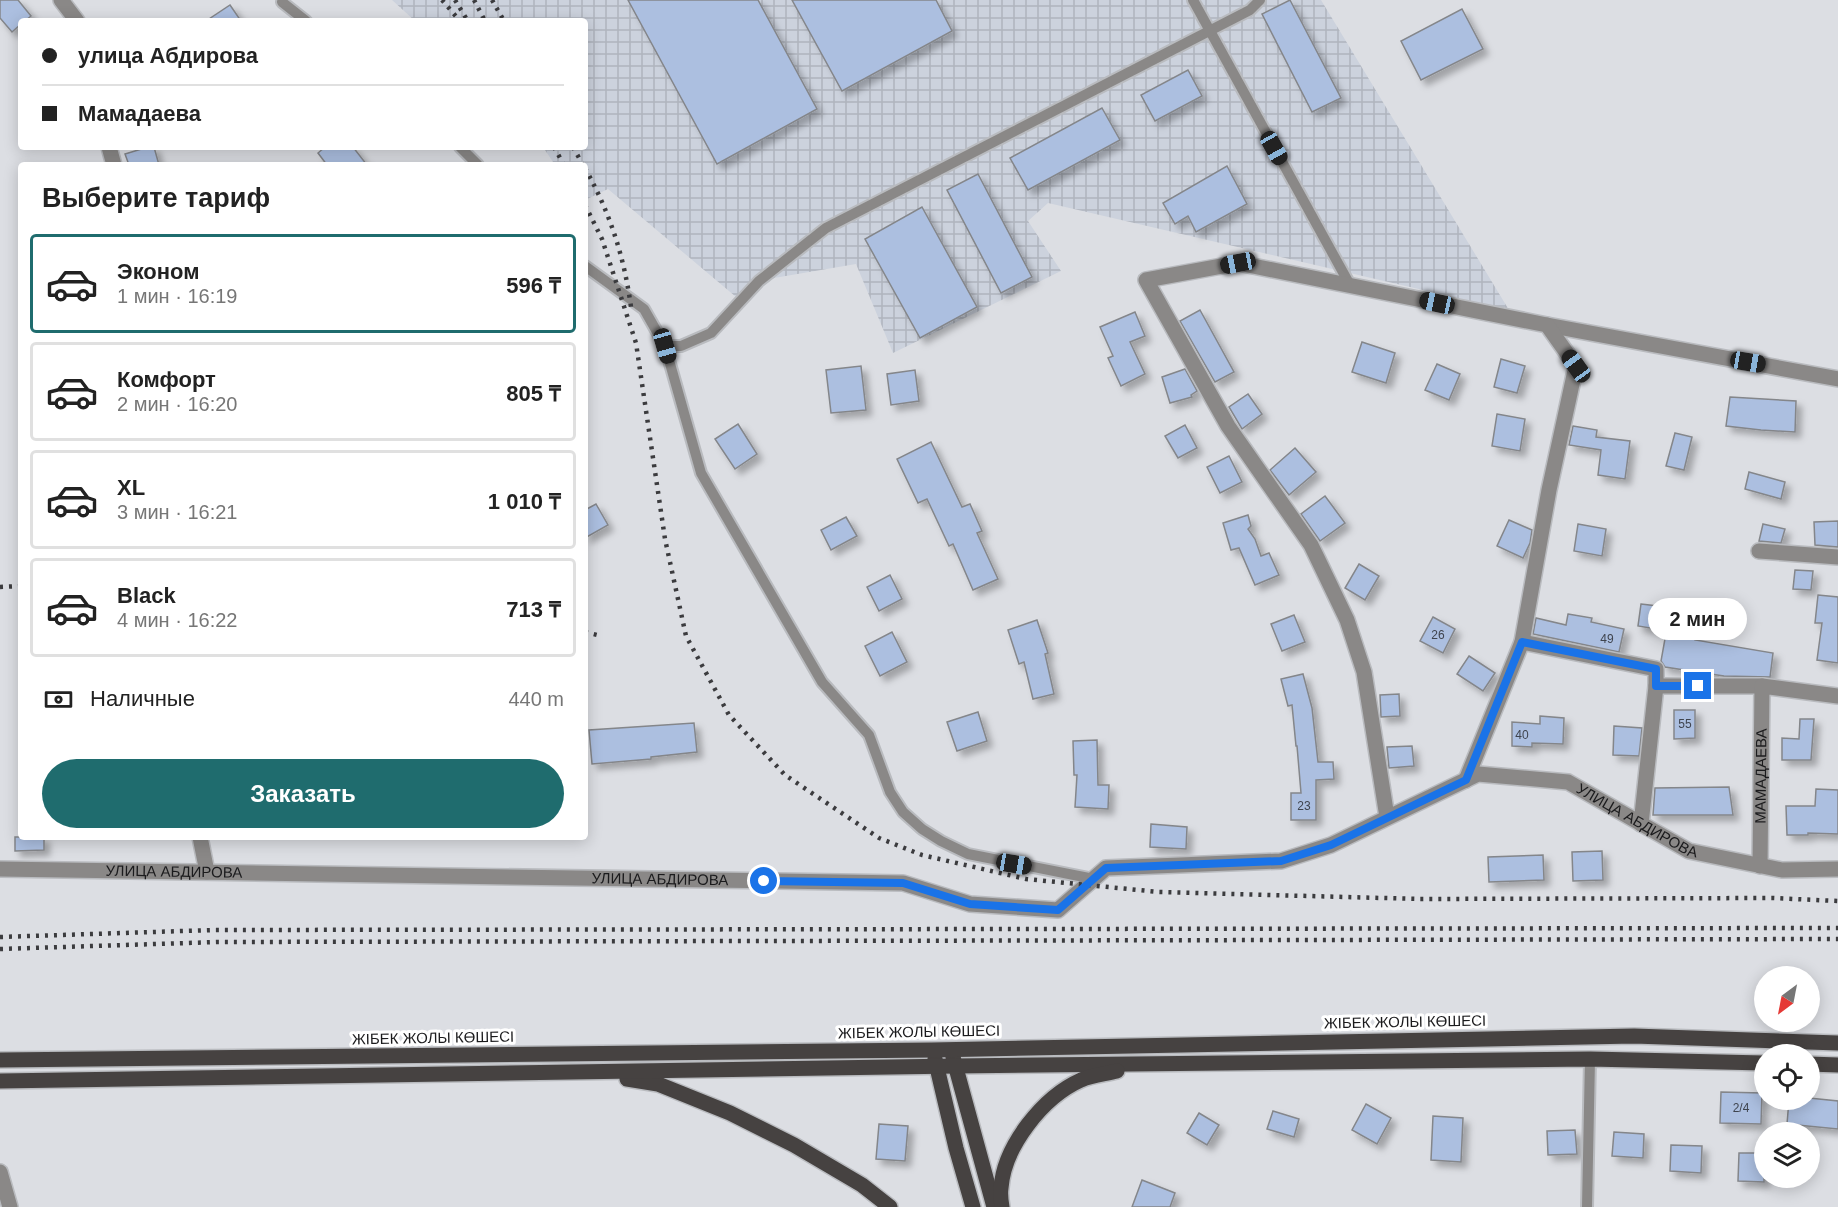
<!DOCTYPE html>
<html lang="ru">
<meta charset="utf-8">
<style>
body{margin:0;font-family:Helvetica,sans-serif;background:#f6f6f6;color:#222;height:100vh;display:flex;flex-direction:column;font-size:22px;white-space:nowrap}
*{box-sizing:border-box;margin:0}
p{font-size:20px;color:#767676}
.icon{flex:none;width:33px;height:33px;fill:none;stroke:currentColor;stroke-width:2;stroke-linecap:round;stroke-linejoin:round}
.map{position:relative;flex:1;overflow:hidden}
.details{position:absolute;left:18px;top:162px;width:570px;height:678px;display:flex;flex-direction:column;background:#fff;border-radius:6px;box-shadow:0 3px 15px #0003}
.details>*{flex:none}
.guide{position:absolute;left:18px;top:18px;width:570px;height:132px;border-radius:6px;box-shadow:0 3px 15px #0003;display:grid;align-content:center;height:132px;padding:0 24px;background:#fff}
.needle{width:39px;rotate:212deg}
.buttons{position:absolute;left:1754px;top:966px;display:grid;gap:12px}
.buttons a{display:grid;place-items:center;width:66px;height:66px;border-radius:50%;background:#fff;box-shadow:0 3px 15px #0003;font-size:30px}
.end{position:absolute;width:27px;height:27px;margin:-14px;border:8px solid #1a73e8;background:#fff;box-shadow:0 0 0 3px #fff}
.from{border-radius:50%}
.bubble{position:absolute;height:42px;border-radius:21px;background:#fff;box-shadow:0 3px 15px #0003;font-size:20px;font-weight:600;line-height:42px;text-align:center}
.car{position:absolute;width:18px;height:36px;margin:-18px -9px;border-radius:8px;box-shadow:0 0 4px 2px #0007;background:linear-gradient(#222 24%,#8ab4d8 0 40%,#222 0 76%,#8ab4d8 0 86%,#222 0)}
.guide b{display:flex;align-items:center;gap:21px;height:57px;font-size:22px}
.guide b+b{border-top:2px solid #e0e0e0}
.guide i{width:15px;height:15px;background:#222}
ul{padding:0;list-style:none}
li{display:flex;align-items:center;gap:18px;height:99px;margin:0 12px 9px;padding:0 12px;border:3px solid #e0e0e0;border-radius:6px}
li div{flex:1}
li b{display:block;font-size:22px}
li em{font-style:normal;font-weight:600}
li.current{border-color:#1f6c6e}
li>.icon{width:54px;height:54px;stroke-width:1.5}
h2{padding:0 24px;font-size:27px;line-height:72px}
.pay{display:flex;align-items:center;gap:15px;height:66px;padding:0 24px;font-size:22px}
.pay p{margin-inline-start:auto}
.button{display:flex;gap:12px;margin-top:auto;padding:12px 24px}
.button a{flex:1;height:69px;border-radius:36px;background:#1f6c6e;color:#fff;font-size:24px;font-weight:600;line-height:69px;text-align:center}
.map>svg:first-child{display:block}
.industrial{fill:url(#industrial-grid)}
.building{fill:#acbfe0;stroke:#84868a;stroke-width:1.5;filter:url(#shadow)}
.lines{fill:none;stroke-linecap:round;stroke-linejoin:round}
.lane-casing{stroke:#b9bbbf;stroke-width:14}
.street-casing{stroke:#b9bbbf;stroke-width:18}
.primary-casing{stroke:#b9bbbf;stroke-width:18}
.lane{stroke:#8a8887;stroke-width:10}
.street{stroke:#8a8887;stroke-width:15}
.primary{stroke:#464241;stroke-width:15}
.rail{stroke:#3b3b3e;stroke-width:4.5;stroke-dasharray:3 6;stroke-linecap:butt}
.route{stroke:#1a73e8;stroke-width:8}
.labels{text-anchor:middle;stroke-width:6;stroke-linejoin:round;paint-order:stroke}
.number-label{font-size:12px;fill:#3f444e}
.street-label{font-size:15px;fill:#1b1b1d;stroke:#fff}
</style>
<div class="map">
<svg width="1838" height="1207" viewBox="0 0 1838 1207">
<defs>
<pattern id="industrial-grid" width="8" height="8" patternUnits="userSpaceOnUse" patternTransform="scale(1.5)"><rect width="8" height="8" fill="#ccd2dd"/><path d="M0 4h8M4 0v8" fill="none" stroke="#afb4bd"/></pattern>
<filter id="shadow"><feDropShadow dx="5.5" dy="5.5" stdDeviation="3" flood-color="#0004"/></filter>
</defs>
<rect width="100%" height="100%" fill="#dcdee3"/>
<polygon class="industrial" points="392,0 1321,0 1509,310 1048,203 1028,221 1061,271 893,353 856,264 774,278 742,302 608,189 585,200 585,165 555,165 543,147 585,147 585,21 415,21"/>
<g class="building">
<polygon points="0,0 18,0 31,16 25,21 21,21 21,24 12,32 0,18"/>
<polygon points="628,0 758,0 817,109 717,164"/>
<polygon points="792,0 936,0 952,31 842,91"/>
<polygon points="1290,0 1341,98 1312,112 1262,14"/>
<polygon points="230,5 241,21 206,21"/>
<polygon points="1462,9 1483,49 1421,80 1401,41"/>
<polygon points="1188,70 1202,96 1155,121 1141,95"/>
<polygon points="1102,108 1120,140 1028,190 1010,158"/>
<polygon points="148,147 154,147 159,165 129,165 125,154"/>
<polygon points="325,147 353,147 367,165 327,165 318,153"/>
<polygon points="1227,166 1247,204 1196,232 1188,216 1175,224 1163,203"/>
<polygon points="978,174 1032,277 1001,293 947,190"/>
<polygon points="922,207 977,307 920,338 865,239"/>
<polygon points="1200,310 1234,372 1215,382 1180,321"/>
<polygon points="1135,312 1145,336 1130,342 1145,374 1121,386 1108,358 1113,356 1100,327"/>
<polygon points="1362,342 1395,353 1386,383 1352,372"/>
<polygon points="1501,359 1525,366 1517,393 1494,387"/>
<polygon points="1437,364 1460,374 1449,400 1425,390"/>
<polygon points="861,366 866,410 831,413 826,370"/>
<polygon points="1185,369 1197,391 1191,395 1192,397 1170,403 1162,377"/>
<polygon points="915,370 919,401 891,405 887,374"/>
<polygon points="1248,394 1262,414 1242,429 1229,407"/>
<polygon points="1730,397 1796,401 1795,432 1761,430 1726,426"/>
<polygon points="1497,414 1525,419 1520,451 1492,446"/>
<polygon points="738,424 757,454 735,469 715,439"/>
<polygon points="1185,425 1197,448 1178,458 1165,436"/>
<polygon points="1573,426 1597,430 1596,437 1630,441 1625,479 1598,475 1601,450 1569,445"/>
<polygon points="1675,433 1692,437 1684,470 1666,466"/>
<polygon points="931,442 962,507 970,504 982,531 977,533 998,579 973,590 953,544 949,546 927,499 918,503 897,459"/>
<polygon points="1295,448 1316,472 1289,495 1270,470"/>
<polygon points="1229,456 1242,482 1220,493 1207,467"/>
<polygon points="1749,472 1785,482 1781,499 1745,489"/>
<polygon points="1325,496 1345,523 1320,541 1301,514"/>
<polygon points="596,504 608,525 585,538 585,510"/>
<polygon points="1248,515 1251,526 1248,529 1255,539 1261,556 1269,553 1279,575 1255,585 1239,548 1231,550 1223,523"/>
<polygon points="846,517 857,536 831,550 821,530"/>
<polygon points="1509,520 1532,530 1530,543 1523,558 1497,546"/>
<polygon points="1838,521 1838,547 1815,545 1814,522"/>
<polygon points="1578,524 1606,529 1602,556 1574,551"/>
<polygon points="1763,524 1785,529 1781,543 1759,541"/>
<polygon points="1359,564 1379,576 1365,600 1345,588"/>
<polygon points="1795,570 1813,571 1811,590 1793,589"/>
<polygon points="890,575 902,599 879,611 867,587"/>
<polygon points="1818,595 1838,597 1838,663 1817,660 1822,623 1815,623"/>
<polygon points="1641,604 1666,607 1662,630 1638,626"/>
<polygon points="1568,614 1592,618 1591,622 1624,629 1619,652 1533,634 1536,618 1566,625"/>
<polygon points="1294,615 1305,642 1282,651 1271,624"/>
<polygon points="1433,617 1455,629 1443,653 1420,641"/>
<polygon points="1037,620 1048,653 1045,654 1054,694 1033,699 1024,662 1019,664 1008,630"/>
<polygon points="1668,622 1697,628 1695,640 1773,653 1770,677 1724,676 1665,667 1661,661"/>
<polygon points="892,632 907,662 880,676 865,646"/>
<polygon points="1469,656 1495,673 1483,691 1457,674"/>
<polygon points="1303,674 1312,708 1318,762 1333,762 1334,779 1316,780 1316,820 1291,820 1291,793 1301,793 1297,746 1296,746 1292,705 1288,706 1281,679"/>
<polygon points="1399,694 1400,716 1381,717 1380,695"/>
<polygon points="1674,710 1695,710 1695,738 1674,739"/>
<polygon points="978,712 987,741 957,751 947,722"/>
<polygon points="1540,716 1564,718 1563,744 1532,743 1532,747 1512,746 1512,722 1540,724"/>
<polygon points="1800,719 1814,719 1811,760 1782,760 1782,738 1799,739"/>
<polygon points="694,723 697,752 651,757 651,759 592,764 589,730"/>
<polygon points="1614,726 1642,728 1639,756 1613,755"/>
<polygon points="1097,740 1098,785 1109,785 1108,809 1075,807 1077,775 1074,775 1073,741"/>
<polygon points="1412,746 1414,766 1389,768 1387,747"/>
<polygon points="1729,787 1733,815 1653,815 1655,788"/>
<polygon points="1816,789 1838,790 1838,834 1808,833 1808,835 1787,835 1786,806 1815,806"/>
<polygon points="1151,824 1187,827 1186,849 1150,847"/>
<polygon points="15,837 44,837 44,850 15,851"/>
<polygon points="1602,851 1603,880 1573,881 1572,852"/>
<polygon points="1543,855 1544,880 1489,882 1488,857"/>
<polygon points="1721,1092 1762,1093 1761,1124 1720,1123"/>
<polygon points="1809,1098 1838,1101 1838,1129 1787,1124 1789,1100 1809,1100"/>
<polygon points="1366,1104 1391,1118 1377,1144 1352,1130"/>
<polygon points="1273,1111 1299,1119 1294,1137 1267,1129"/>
<polygon points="1199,1113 1219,1125 1207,1145 1187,1133"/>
<polygon points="1433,1116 1463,1118 1461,1162 1431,1160"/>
<polygon points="879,1124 908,1126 905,1161 876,1159"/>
<polygon points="1575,1130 1577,1154 1548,1155 1547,1131"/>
<polygon points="1614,1132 1644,1134 1643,1158 1612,1156"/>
<polygon points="1671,1145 1702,1146 1701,1173 1670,1171"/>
<polygon points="1739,1153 1764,1153 1764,1182 1738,1181"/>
<polygon points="1142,1180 1175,1193 1170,1207 1132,1207"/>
</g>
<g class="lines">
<g class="lane-casing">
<g id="lane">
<polyline points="1193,0 1350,285"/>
<polyline points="282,2 306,21"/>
<polyline points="460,147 478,165"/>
<polyline points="585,266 644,309 665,346 701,473 822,682 869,735 890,792 903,812 922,829 941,841 968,854 1094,879"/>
<polyline points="665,346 681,346 711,333 759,281 826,228 1250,10 1260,0"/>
<polyline points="1587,1207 1590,1059"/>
</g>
</g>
<g class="street-casing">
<g id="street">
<polyline points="61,0 77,21"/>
<polyline points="109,147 114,165"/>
<polyline points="1547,325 1838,379"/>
<polyline points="1759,551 1838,557"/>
<polyline points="1522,642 1656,669 1656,686"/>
<polyline points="1387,817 1364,672 1347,620 1311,545 1228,426 1146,280 1238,263 1547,325 1576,366 1549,490 1522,642 1466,780"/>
<polyline points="1641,824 1656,686 1762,686"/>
<polyline points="200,837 207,872"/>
<path id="s1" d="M1760 866 1762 686 1838 696"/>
<path id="s2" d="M0 869 903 883 970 904 1058 910 1106 868 1281 861 1331 845 1478 774 1568 782 1689 851 1782 870 1838 869"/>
<polyline points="0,1172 10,1207"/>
</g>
</g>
<g class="primary-casing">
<g id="primary">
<polyline points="953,1057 994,1207"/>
<polyline points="935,1059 956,1148 973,1207"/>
<polyline points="0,1060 932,1050 1634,1036 1838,1043"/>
<polyline points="1809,1064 1838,1065"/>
<polyline points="627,1079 658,1084 730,1113 794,1145 862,1185 890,1207"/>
<polyline points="0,1081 956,1066 1590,1059 1764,1063"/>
<path d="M1002 1207C1001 1201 1000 1194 1001 1188 1004 1146 1043 1097 1081 1080 1091 1075 1105 1074 1117 1071"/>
</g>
</g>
<use href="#lane" class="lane"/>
<use href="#street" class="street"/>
<use href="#primary" class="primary"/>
<g class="rail">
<polyline points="442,0 460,21"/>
<polyline points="455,0 466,18"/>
<polyline points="474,0 485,21"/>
<polyline points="492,0 504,21"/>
<polyline points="554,147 564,165"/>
<polyline points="573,147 583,165"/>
<path d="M585 168C610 213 624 256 631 307"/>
<polyline points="585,205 602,239 636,343 665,539 686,636 729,715 785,775 879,838 922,855 1026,879 1159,892 1420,899 1773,898 1838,901"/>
<polyline points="0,587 21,586"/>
<polyline points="585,632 601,636"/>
<polyline points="0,937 214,930 1838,928"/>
<polyline points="0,949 218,942 1838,939"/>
</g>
</g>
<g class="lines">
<polyline class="route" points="764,881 903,883 970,904 1058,910 1106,868 1281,861 1331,845 1466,780 1522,642 1656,669 1656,686 1698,686"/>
</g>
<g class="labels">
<g class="number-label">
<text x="1438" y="639">26</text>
<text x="1607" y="643">49</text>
<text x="1685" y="728">55</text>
<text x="1522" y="739">40</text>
<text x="1304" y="810">23</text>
<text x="1741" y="1112">2/4</text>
</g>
<g class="street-label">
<text dy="5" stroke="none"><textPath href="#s1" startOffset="90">МАМАДАЕВА</textPath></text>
<text dy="5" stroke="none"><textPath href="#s2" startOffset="1686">УЛИЦА АБДИРОВА</textPath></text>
<text dy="5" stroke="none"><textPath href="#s2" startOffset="174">УЛИЦА АБДИРОВА</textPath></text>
<text dy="5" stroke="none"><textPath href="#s2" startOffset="660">УЛИЦА АБДИРОВА</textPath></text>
<text transform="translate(1405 1022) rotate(-1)" y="5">ЖІБЕК ЖОЛЫ КӨШЕСІ</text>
<text transform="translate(919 1032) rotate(-1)" y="5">ЖІБЕК ЖОЛЫ КӨШЕСІ</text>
<text transform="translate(433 1038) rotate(-1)" y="5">ЖІБЕК ЖОЛЫ КӨШЕСІ</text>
</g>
</g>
</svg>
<div class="buttons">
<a><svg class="needle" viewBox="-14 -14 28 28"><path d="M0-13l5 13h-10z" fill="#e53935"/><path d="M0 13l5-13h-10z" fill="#767676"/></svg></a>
<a><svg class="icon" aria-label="locate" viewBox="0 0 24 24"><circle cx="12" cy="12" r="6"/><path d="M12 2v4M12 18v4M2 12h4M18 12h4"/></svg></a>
<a><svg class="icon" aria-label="layers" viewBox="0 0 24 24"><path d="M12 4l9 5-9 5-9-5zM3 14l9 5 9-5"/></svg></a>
</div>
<i class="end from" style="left:764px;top:881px"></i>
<i class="end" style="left:1698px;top:686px"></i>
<div class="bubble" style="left:1648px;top:598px;width:99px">2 мин</div>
<i class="car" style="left:1274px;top:148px;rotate:151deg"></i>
<i class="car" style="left:1238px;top:263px;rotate:259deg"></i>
<i class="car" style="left:1437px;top:303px;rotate:282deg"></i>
<i class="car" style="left:665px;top:346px;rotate:164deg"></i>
<i class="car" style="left:1748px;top:362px;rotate:100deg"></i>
<i class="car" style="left:1576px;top:366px;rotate:324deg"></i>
<i class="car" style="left:1014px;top:864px;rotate:100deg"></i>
<div class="guide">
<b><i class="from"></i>улица Абдирова</b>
<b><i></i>Мамадаева</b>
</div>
<section class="details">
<h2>Выберите тариф</h2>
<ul>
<li class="current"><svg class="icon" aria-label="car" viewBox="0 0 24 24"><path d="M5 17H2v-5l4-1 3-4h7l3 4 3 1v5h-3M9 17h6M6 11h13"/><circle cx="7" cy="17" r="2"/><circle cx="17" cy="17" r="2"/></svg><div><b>Эконом</b><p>1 мин · 16:19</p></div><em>596 ₸</em></li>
<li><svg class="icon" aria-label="car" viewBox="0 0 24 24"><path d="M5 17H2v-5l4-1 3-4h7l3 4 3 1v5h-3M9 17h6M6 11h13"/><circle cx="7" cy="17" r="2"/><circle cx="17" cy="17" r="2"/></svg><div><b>Комфорт</b><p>2 мин · 16:20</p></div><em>805 ₸</em></li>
<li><svg class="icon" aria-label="car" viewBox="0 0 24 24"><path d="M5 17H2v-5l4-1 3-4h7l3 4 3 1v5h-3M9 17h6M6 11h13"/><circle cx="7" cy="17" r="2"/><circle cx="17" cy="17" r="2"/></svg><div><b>XL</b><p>3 мин · 16:21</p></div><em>1 010 ₸</em></li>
<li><svg class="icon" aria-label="car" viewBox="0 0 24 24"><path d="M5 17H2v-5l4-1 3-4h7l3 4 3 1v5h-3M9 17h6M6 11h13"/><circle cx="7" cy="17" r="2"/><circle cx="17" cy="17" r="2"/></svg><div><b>Black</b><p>4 мин · 16:22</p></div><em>713 ₸</em></li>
</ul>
<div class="pay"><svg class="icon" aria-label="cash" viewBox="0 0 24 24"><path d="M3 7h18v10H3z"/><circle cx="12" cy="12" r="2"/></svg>Наличные<p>440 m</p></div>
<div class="button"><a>Заказать</a></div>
</section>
</div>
